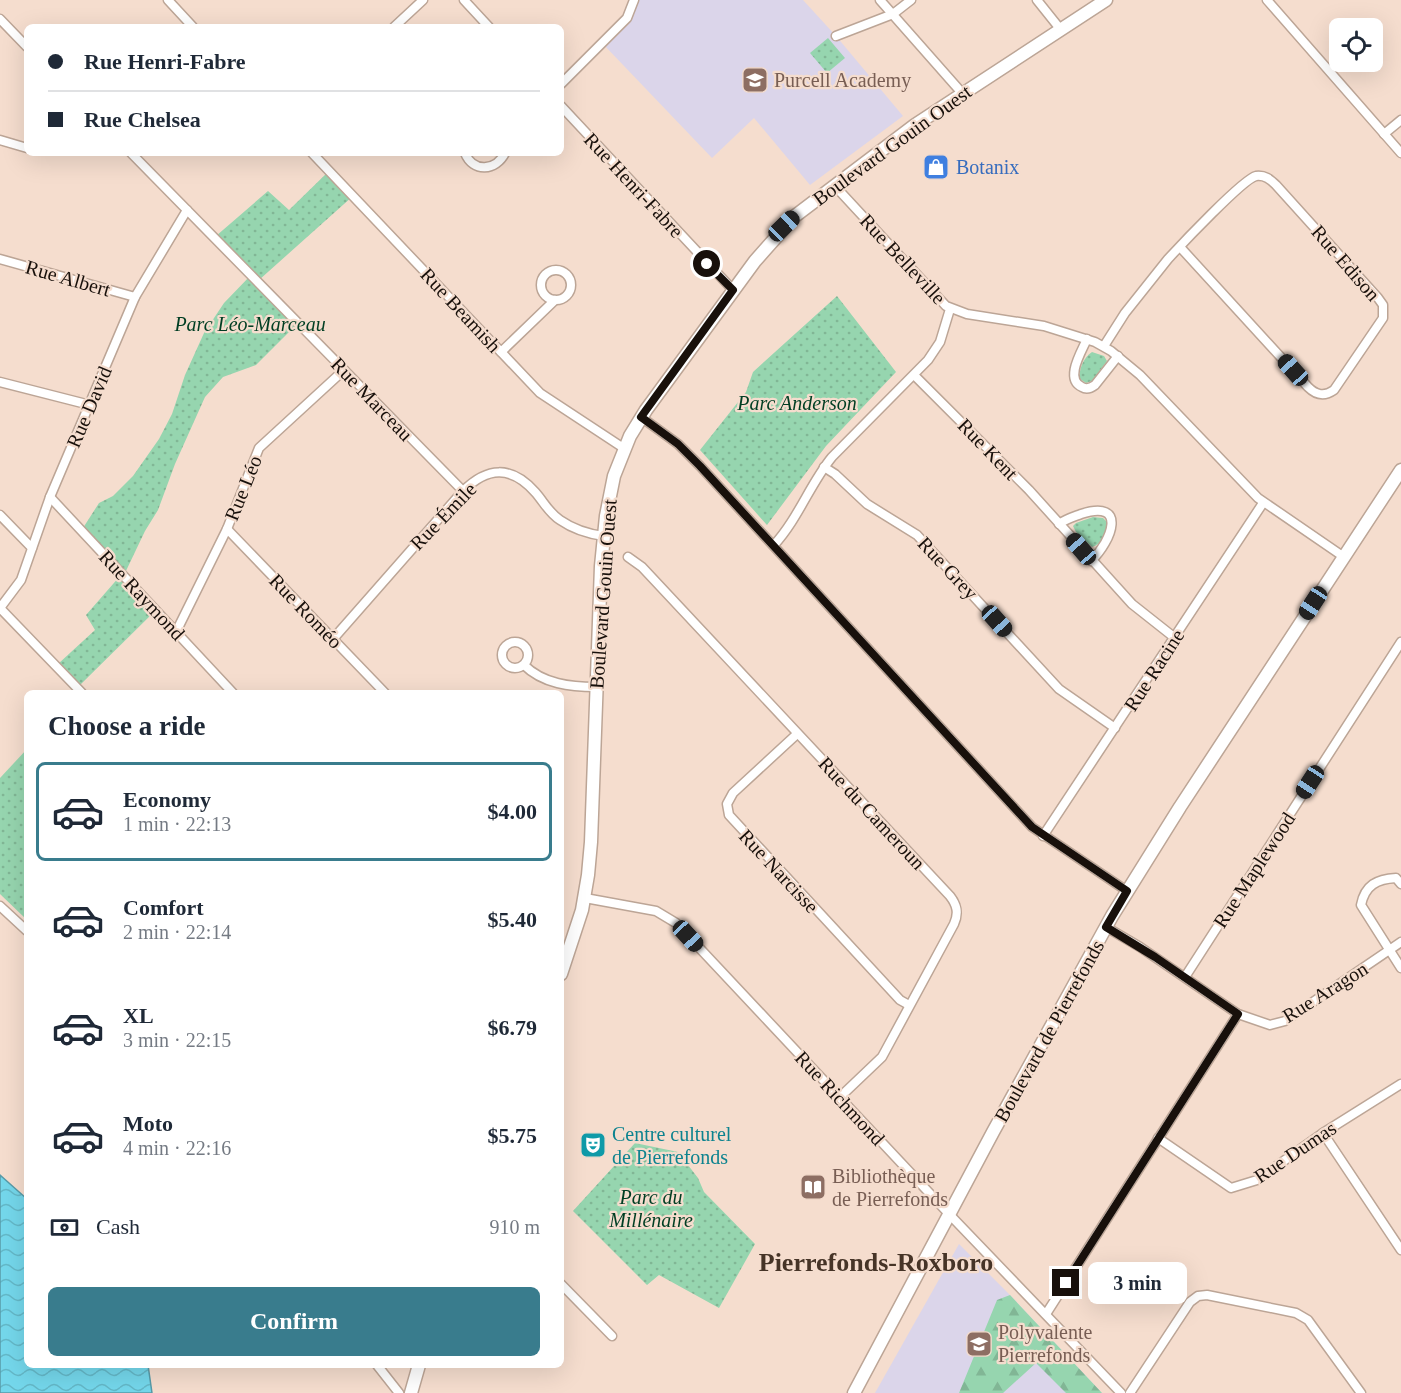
<!DOCTYPE html>
<meta charset="utf-8">
<style>
body{margin:0;font-family:"Times New Roman",serif;background:#f2f2f3;color:#1f2937;height:100vh;display:flex;flex-direction:column;font-size:22px;white-space:nowrap}
*{box-sizing:border-box;margin:0}
p{font-size:20px;color:#747a83}
.icon{flex:none;width:33px;height:33px;fill:none;stroke:currentColor;stroke-width:2;stroke-linecap:round;stroke-linejoin:round}
.map{position:relative;flex:1;overflow:hidden}
.drawer{position:absolute;left:24px;top:690px;width:540px;height:678px;display:flex;flex-direction:column;background:#fff;border-radius:9px;box-shadow:0 6px 24px #0002}
.drawer>*{flex:none}
.hud{position:absolute;left:24px;top:24px;width:540px;height:132px;border-radius:9px;box-shadow:0 6px 24px #0002;display:grid;align-content:center;height:132px;padding:0 24px;background:#fff}
.tools{position:absolute;left:1329px;top:18px;display:grid;gap:12px}
.tools a{display:grid;place-items:center;width:54px;height:54px;border-radius:9px;background:#fff;box-shadow:0 6px 24px #0002;font-size:30px}
.end{position:absolute;width:27px;height:27px;margin:-14px;border:8px solid #18100b;background:#fff;box-shadow:0 0 0 3px #fff}
.from{border-radius:50%}
.bubble{position:absolute;height:42px;border-radius:9px;background:#fff;box-shadow:0 6px 24px #0002;font-size:20px;font-weight:600;line-height:42px;text-align:center}
.car{position:absolute;width:18px;height:36px;margin:-18px -9px;border-radius:8px;box-shadow:0 0 4px 2px #0007;background:linear-gradient(#222 24%,#8ab4d8 0 40%,#222 0 76%,#8ab4d8 0 86%,#222 0)}
.hud b{display:flex;align-items:center;gap:21px;height:57px;font-size:22px}
.hud b+b{border-top:2px solid #e0e1e3}
.hud i{width:15px;height:15px;background:#1f2937}
ul{padding:0;list-style:none}
li{display:flex;align-items:center;gap:18px;height:99px;margin:0 12px 9px;padding:0 12px;border:3px solid transparent;border-radius:9px}
li div{flex:1}
li b{display:block;font-size:22px}
li em{font-style:normal;font-weight:600}
li.active{border-color:#397c8d}
li>.icon{width:54px;height:54px;stroke-width:1.5}
h2{padding:0 24px;font-size:27px;line-height:72px}
.pay{display:flex;align-items:center;gap:15px;height:66px;padding:0 24px;font-size:22px}
.pay p{margin-inline-start:auto}
.action{display:flex;gap:12px;margin-top:auto;padding:12px 24px}
.action a{flex:1;height:69px;border-radius:9px;background:#397c8d;color:#fff;font-size:24px;font-weight:600;line-height:69px;text-align:center}
.map>svg:first-child{display:block}
.education{fill:#dbd5ea}
.green{fill:url(#green-dots)}
.forest{fill:url(#forest-firs)}
.water{fill:url(#water-waves);stroke:#589ba8;stroke-width:1.5}
.lines{fill:none;stroke-linecap:round;stroke-linejoin:round}
.street-casing{stroke:#bca596;stroke-width:11}
.secondary-casing{stroke:#bca596;stroke-width:15}
.street{stroke:#fff;stroke-width:8}
.secondary{stroke:#fff;stroke-width:12}
.route{stroke:#18100b;stroke-width:8}
.labels{text-anchor:middle;stroke-width:4.5;stroke-linejoin:round;paint-order:stroke}
.education-label{font-size:20px;fill:#785e54;stroke:#f5ddce;text-anchor:start}
.street-label{font-size:20px;fill:#18100b;stroke:#f5ddce}
.shop-label{font-size:20px;fill:#366cbe;stroke:#f5ddce;text-anchor:start}
.park-label{font-size:20px;font-style:italic;fill:#003e23;stroke:#f5ddce}
.culture-label{font-size:20px;fill:#0d838f;stroke:#f5ddce;text-anchor:start}
.district-label{font-size:26px;font-weight:bold;fill:#463427;stroke:#f5ddce}
</style>
<div class="map">
<svg width="1401" height="1393" viewBox="0 0 1401 1393">
<defs>
<pattern id="green-dots" width="8" height="8" patternUnits="userSpaceOnUse" patternTransform="scale(1.5)"><rect width="8" height="8" fill="#96d5af"/><path d="M2 2h.1M6 6h.1" fill="none" stroke="#81b695" stroke-width="1.8" stroke-linecap="round"/></pattern>
<pattern id="forest-firs" width="22" height="20" patternUnits="userSpaceOnUse" patternTransform="scale(1.5)"><rect width="22" height="20" fill="#96d5af"/><path d="M5 1l3.5 6h-7zM16 11l3.5 6h-7z" fill="#81b695"/></pattern>
<pattern id="water-waves" width="16" height="10" patternUnits="userSpaceOnUse" patternTransform="scale(1.5)"><rect width="16" height="10" fill="#74d7eb"/><path d="M0 5q4-4 8 0t8 0" fill="none" stroke="#64b8c8"/></pattern>
</defs>
<rect width="100%" height="100%" fill="#f5ddce"/>
<g class="education">
<polygon points="634,0 803,0 836,36 903,116 810,185 754,118 712,158 603,44 627,18"/>
<polygon points="959,1244 1010,1295 1102,1393 875,1393"/>
</g>
<g class="green">
<polygon points="828,38 845,58 827,73 810,53"/>
<polygon points="329,171 353,196 259,280 216,236 268,191 289,210"/>
<polygon points="251,275 296,325 256,365 223,377 205,397 175,464 158,510 145,531 125,573 83,528 99,503 113,496 133,476 159,439 172,414 185,375 204,333 224,303"/>
<polygon points="837,296 896,372 826,446 767,525 700,450 746,392 753,372"/>
<path d="M1092 352 1104 356 1107 361 1092 381 1086 383 1080 379C1078 370 1084 357 1092 352Z"/>
<path d="M1093 517 1103 518 1107 522C1106 532 1103 544 1092 547L1076 532 1073 526 1076 523Z"/>
<polygon points="120,576 154,612 79,686 58,664 95,630 86,615"/>
<polygon points="27,749 27,920 0,894 0,778"/>
<polygon points="635,1143 678,1152 698,1178 704,1192 755,1244 719,1308 659,1275 647,1285 573,1211"/>
</g>
<polygon class="forest" points="1010,1295 1102,1393 1066,1393 1036,1363 1003,1393 959,1393 997,1300"/>
<polygon class="water" points="0,1175 27,1199 27,1365 148,1365 152,1393 0,1393"/>
<g class="lines">
<g class="street-casing">
<g id="street">
<polyline points="168,0 193,27"/>
<polyline points="464,0 489,27"/>
<polyline points="880,0 962,93"/>
<polyline points="1037,0 1061,30"/>
<polyline points="1267,0 1401,153"/>
<polyline points="0,19 27,47"/>
<polyline points="394,27 423,0"/>
<polyline points="836,36 893,14 911,0"/>
<polyline points="561,84 627,18 634,0"/>
<polyline points="561,106 733,290"/>
<polyline points="1384,134 1401,120"/>
<polyline points="0,140 27,148"/>
<polyline points="131,153 463,491"/>
<polyline points="312,153 540,393 625,449"/>
<path d="M465 153C473 173 496 171 505 153"/>
<polyline points="834,185 946,306 967,314 1044,326 1095,342 1111,351 1140,375 1258,498 1344,557"/>
<polyline points="0,259 135,297"/>
<circle cx="556" cy="285" r="15"/>
<path d="M1087 339C1082 351 1064 379 1082 387 1087 390 1091 388 1095 385L1118 356"/>
<path d="M1104 346 1125 313 1168 259C1180 246 1243 179 1256 176 1265 175 1270 179 1276 185L1378 298 1383 305V318L1334 390C1324 397 1316 395 1308 387L1180 247"/>
<polyline points="501,352 555,300"/>
<polyline points="915,376 1029,490 1132,604 1175,638"/>
<polyline points="0,382 90,405"/>
<polyline points="641,417 678,444 700,466 1032,827 1127,891"/>
<polyline points="824,467 835,474 867,504 917,535 1059,689 1115,728"/>
<polyline points="50,497 233,693"/>
<polyline points="0,515 32,548"/>
<path d="M1059 524C1066 519 1073 517 1081 514 1128 499 1112 541 1091 561"/>
<polyline points="227,529 385,693"/>
<path d="M774 545C798 519 810 484 832 457L928 360 940 342 950 309"/>
<path d="M628 557 642 567 950 896C957 905 959 913 954 924L882 1057 840 1097"/>
<polyline points="0,608 21,580 50,497 135,297 187,210"/>
<polyline points="0,608 82,693"/>
<polyline points="176,632 227,529 259,448 344,370"/>
<path d="M333 639 463 491C487 467 511 465 535 492 544 502 548 512 560 520 573 529 588 534 604 536"/>
<circle cx="515" cy="655" r="13"/>
<path d="M524 665C543 684 571 687 596 687"/>
<polyline points="797,734 733,793 727,804 729,815 900,1000 909,1005"/>
<polyline points="1043,836 1263,503"/>
<path d="M1401 884 1396 878C1377 879 1365 885 1361 905L1401 968"/>
<polyline points="585,898 656,911 676,923 950,1215 1121,1393"/>
<polyline points="0,906 27,931"/>
<polyline points="1106,927 1140,947 1238,1014 1270,1025 1285,1021 1401,942"/>
<polyline points="1185,977 1401,642"/>
<polyline points="1323,1133 1401,1250"/>
<polyline points="1158,1138 1231,1188 1257,1180 1323,1133 1401,1084"/>
<polyline points="561,1284 612,1336"/>
<polyline points="1046,1314 1238,1014"/>
<polyline points="377,1365 399,1393"/>
<polyline points="1130,1393 1190,1302 1198,1296 1207,1295 1296,1313 1308,1320 1361,1393"/>
</g>
</g>
<g class="secondary-casing">
<g id="secondary">
<polyline points="561,974 582,910 588,875 591,842 601,566 606,516 614,476 630,436 646,410 755,261 795,216 915,125 1106,0"/>
<polyline points="411,1393 419,1365"/>
<polyline points="854,1393 993,1132 1112,916 1180,807 1401,470"/>
</g>
</g>
<use href="#street" class="street"/>
<use href="#secondary" class="secondary"/>
</g>
<g class="lines">
<polyline class="route" points="707,264 733,290 641,417 678,444 700,466 1032,827 1127,891 1106,927 1155,957 1238,1014 1066,1283"/>
</g>
<defs>
<g id="school-square" transform="scale(1.35)"><rect x="-9" y="-9" width="18" height="18" rx="4" fill="#8d6e63" stroke="#f5ddce"/><path d="M0-5L7-2L0 1L-7-2ZM-4 1L0 2.5L4 1V4Q0 6-4 4Z" fill="#fff"/></g>
<g id="shop-square" transform="scale(1.35)"><rect x="-9" y="-9" width="18" height="18" rx="4" fill="#3f7fe0" stroke="#f5ddce"/><path d="M-5-2.5h2.3a2.7 3.5 0 0 1 5.4 0H5L5.5 6h-11ZM-1.5-2.5h3a1.5 2.3 0 0 0-3 0Z" fill="#fff"/></g>
<g id="theatre-square" transform="scale(1.35)"><rect x="-9" y="-9" width="18" height="18" rx="4" fill="#0f9aa8" stroke="#f5ddce"/><path d="M-5-5.5Q0-4 5-5.5V0Q5 5 0 6Q-5 5-5 0ZM-3.3-2.5H-1v1.5H-3.3ZM1-2.5H3.3v1.5H1ZM-2.8 1Q0 5.5 2.8 1Z" fill="#fff"/></g>
<g id="library-square" transform="scale(1.35)"><rect x="-9" y="-9" width="18" height="18" rx="4" fill="#8d6e63" stroke="#f5ddce"/><path d="M-6-4Q-3-5.5-.7-3.5V5Q-3 3-6 4ZM6-4Q3-5.5 .7-3.5V5Q3 3 6 4Z" fill="#fff"/></g>
</defs>
<g fill-rule="evenodd">
<use href="#school-square" x="755" y="80"/>
<use href="#shop-square" x="936" y="167"/>
<use href="#theatre-square" x="593" y="1145"/>
<use href="#library-square" x="813" y="1187"/>
<use href="#school-square" x="979" y="1344"/>
</g>
<g class="labels">
<g class="education-label">
<text x="774" y="87">Purcell Academy</text>
<text x="832" y="1183">Bibliothèque<tspan x="832" dy="23">de Pierrefonds</tspan></text>
<text x="998" y="1339">Polyvalente<tspan x="998" dy="23">Pierrefonds</tspan></text>
</g>
<g class="street-label">
<text transform="translate(892 145) rotate(-36)" y="7">Boulevard Gouin Ouest</text>
<text transform="translate(634 185) rotate(47)" y="7">Rue Henri-Fabre</text>
<text transform="translate(903 259) rotate(47)" y="7">Rue Belleville</text>
<text transform="translate(1346 263) rotate(49)" y="7">Rue Edison</text>
<text transform="translate(68 278) rotate(16)" y="7">Rue Albert</text>
<text transform="translate(461 310) rotate(47)" y="7">Rue Beamish</text>
<text transform="translate(372 399) rotate(46)" y="7">Rue Marceau</text>
<text transform="translate(89 407) rotate(-67)" y="7">Rue David</text>
<text transform="translate(988 449) rotate(46)" y="7">Rue Kent</text>
<text transform="translate(243 488) rotate(-68)" y="7">Rue Léo</text>
<text transform="translate(443 516) rotate(-46)" y="7">Rue Émile</text>
<text transform="translate(948 568) rotate(47)" y="7">Rue Grey</text>
<text transform="translate(603 594) rotate(-86)" y="7">Boulevard Gouin Ouest</text>
<text transform="translate(142 595) rotate(47)" y="7">Rue Raymond</text>
<text transform="translate(306 611) rotate(46)" y="7">Rue Roméo</text>
<text transform="translate(1154 670) rotate(-57)" y="7">Rue Racine</text>
<text transform="translate(872 813) rotate(47)" y="7">Rue du Cameroun</text>
<text transform="translate(1254 870) rotate(-57)" y="7">Rue Maplewood</text>
<text transform="translate(779 871) rotate(47)" y="7">Rue Narcisse</text>
<text transform="translate(1325 992) rotate(-32)" y="7">Rue Aragon</text>
<text transform="translate(1049 1031) rotate(-61)" y="7">Boulevard de Pierrefonds</text>
<text transform="translate(840 1098) rotate(47)" y="7">Rue Richmond</text>
<text transform="translate(1295 1152) rotate(-34)" y="7">Rue Dumas</text>
</g>
<g class="shop-label">
<text x="956" y="174">Botanix</text>
</g>
<g class="park-label">
<text x="250" y="331">Parc Léo-Marceau</text>
<text x="797" y="410">Parc Anderson</text>
<text x="651" y="1204">Parc du<tspan x="651" dy="23">Millénaire</tspan></text>
</g>
<g class="culture-label">
<text x="612" y="1141">Centre culturel<tspan x="612" dy="23">de Pierrefonds</tspan></text>
</g>
<g class="district-label">
<text x="876" y="1271">Pierrefonds-Roxboro</text>
</g>
</g>
</svg>
<div class="tools">
<a><svg class="icon" aria-label="locate" viewBox="0 0 24 24"><circle cx="12" cy="12" r="6"/><path d="M12 2v4M12 18v4M2 12h4M18 12h4"/></svg></a>
</div>
<i class="end from" style="left:707px;top:264px"></i>
<i class="end" style="left:1066px;top:1283px"></i>
<div class="bubble" style="left:1088px;top:1262px;width:99px">3 min</div>
<i class="car" style="left:784px;top:226px;rotate:46deg"></i>
<i class="car" style="left:1293px;top:370px;rotate:318deg"></i>
<i class="car" style="left:1081px;top:549px;rotate:319deg"></i>
<i class="car" style="left:1313px;top:603px;rotate:213deg"></i>
<i class="car" style="left:997px;top:621px;rotate:138deg"></i>
<i class="car" style="left:1310px;top:782px;rotate:213deg"></i>
<i class="car" style="left:688px;top:936px;rotate:137deg"></i>
<div class="hud">
<b><i class="from"></i>Rue Henri-Fabre</b>
<b><i></i>Rue Chelsea</b>
</div>
<section class="drawer">
<h2>Choose a ride</h2>
<ul>
<li class="active"><svg class="icon" aria-label="car" viewBox="0 0 24 24"><path d="M5 17H2v-5l4-1 3-4h7l3 4 3 1v5h-3M9 17h6M6 11h13"/><circle cx="7" cy="17" r="2"/><circle cx="17" cy="17" r="2"/></svg><div><b>Economy</b><p>1 min · 22:13</p></div><em>$4.00</em></li>
<li><svg class="icon" aria-label="car" viewBox="0 0 24 24"><path d="M5 17H2v-5l4-1 3-4h7l3 4 3 1v5h-3M9 17h6M6 11h13"/><circle cx="7" cy="17" r="2"/><circle cx="17" cy="17" r="2"/></svg><div><b>Comfort</b><p>2 min · 22:14</p></div><em>$5.40</em></li>
<li><svg class="icon" aria-label="car" viewBox="0 0 24 24"><path d="M5 17H2v-5l4-1 3-4h7l3 4 3 1v5h-3M9 17h6M6 11h13"/><circle cx="7" cy="17" r="2"/><circle cx="17" cy="17" r="2"/></svg><div><b>XL</b><p>3 min · 22:15</p></div><em>$6.79</em></li>
<li><svg class="icon" aria-label="car" viewBox="0 0 24 24"><path d="M5 17H2v-5l4-1 3-4h7l3 4 3 1v5h-3M9 17h6M6 11h13"/><circle cx="7" cy="17" r="2"/><circle cx="17" cy="17" r="2"/></svg><div><b>Moto</b><p>4 min · 22:16</p></div><em>$5.75</em></li>
</ul>
<div class="pay"><svg class="icon" aria-label="cash" viewBox="0 0 24 24"><path d="M3 7h18v10H3z"/><circle cx="12" cy="12" r="2"/></svg>Cash<p>910 m</p></div>
<div class="action"><a>Confirm</a></div>
</section>
</div>
